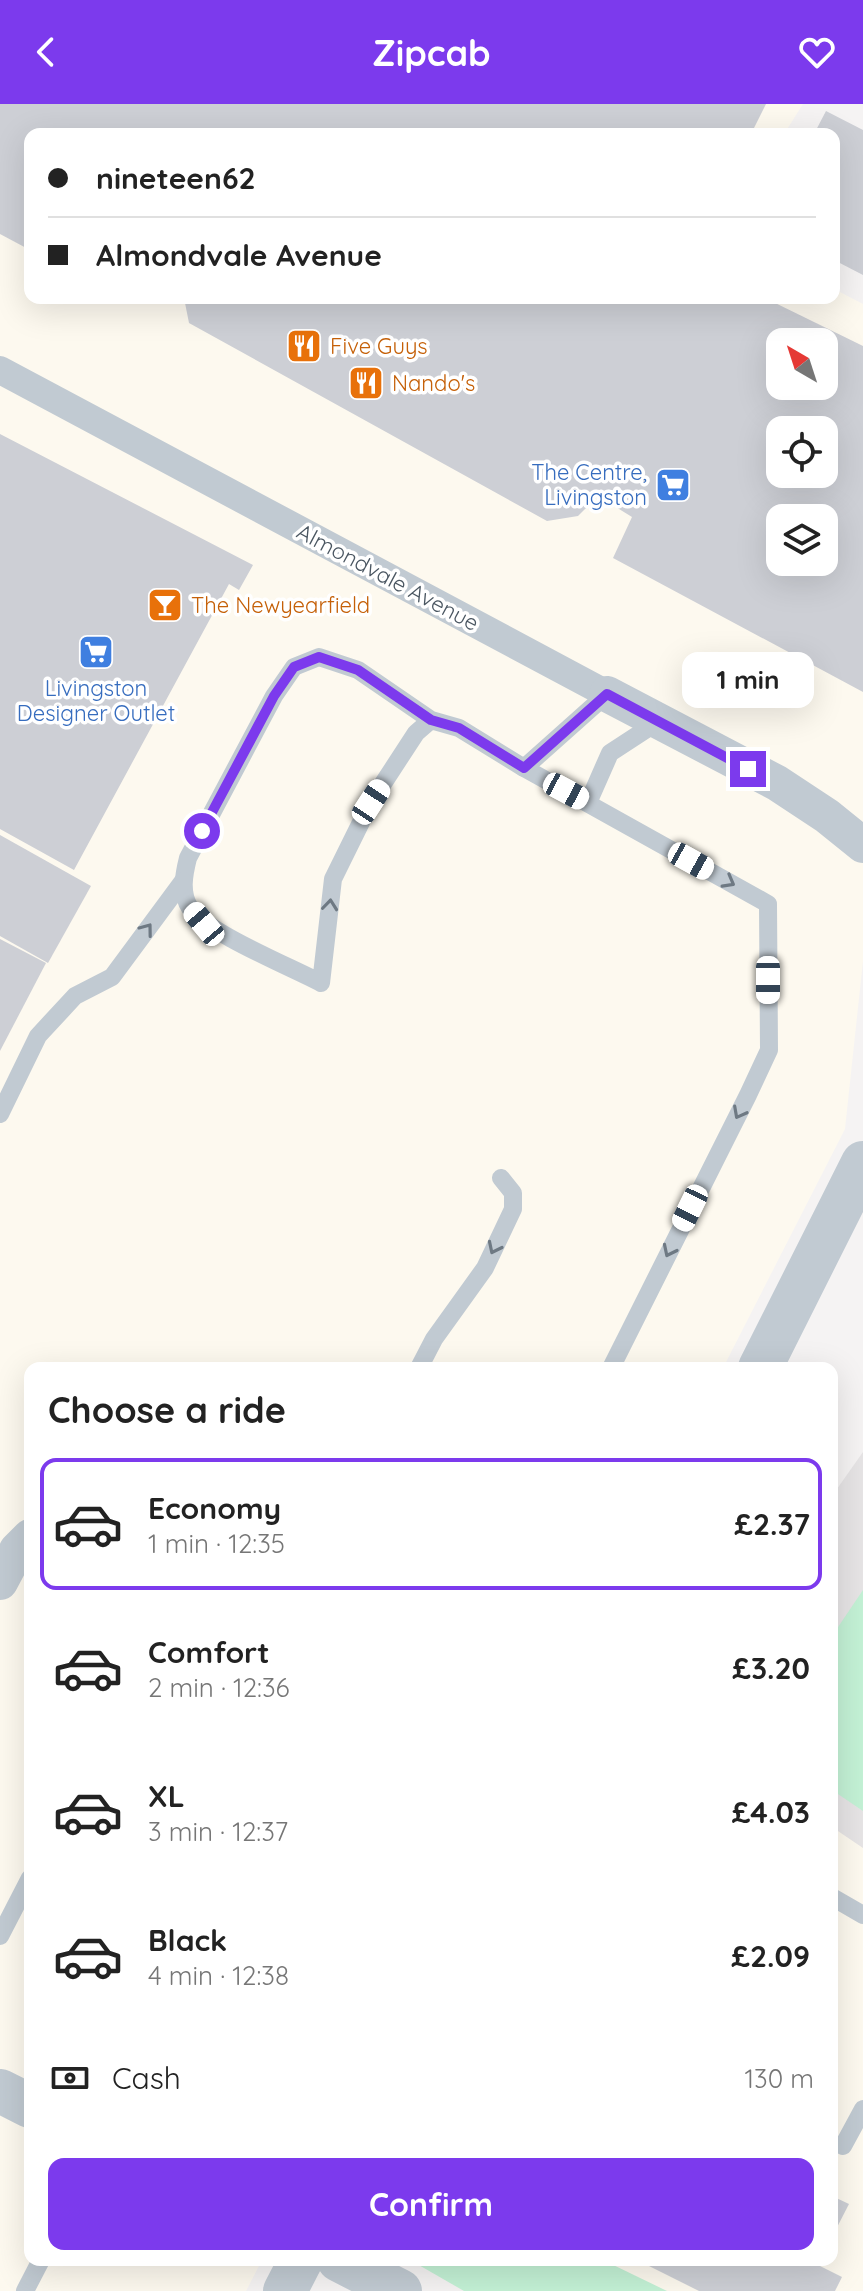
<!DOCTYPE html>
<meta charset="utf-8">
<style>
body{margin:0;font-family:Quicksand,sans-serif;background:#f6f6f6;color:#222;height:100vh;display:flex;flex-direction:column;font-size:30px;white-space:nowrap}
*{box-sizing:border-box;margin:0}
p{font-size:26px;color:#767676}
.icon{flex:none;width:44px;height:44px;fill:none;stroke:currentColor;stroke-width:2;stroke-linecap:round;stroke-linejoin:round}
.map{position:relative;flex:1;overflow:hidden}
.drawer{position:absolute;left:24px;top:1258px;width:814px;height:904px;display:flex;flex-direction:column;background:#fff;border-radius:16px;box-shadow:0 8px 32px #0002}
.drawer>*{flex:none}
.guide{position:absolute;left:24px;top:24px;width:816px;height:176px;border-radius:16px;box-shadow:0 8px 32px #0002;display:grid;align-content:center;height:176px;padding:0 24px;background:#fff}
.needle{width:52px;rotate:321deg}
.tools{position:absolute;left:766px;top:224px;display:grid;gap:16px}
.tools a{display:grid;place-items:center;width:72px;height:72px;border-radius:16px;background:#fff;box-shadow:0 8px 32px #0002;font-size:40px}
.end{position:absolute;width:36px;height:36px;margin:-18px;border:10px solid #7c3aed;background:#fff;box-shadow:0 0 0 4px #fff}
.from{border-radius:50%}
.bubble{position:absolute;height:56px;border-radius:16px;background:#fff;box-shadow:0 8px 32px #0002;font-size:26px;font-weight:800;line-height:56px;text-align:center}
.car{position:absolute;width:24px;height:48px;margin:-24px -12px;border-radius:10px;box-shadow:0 0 6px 2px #0007;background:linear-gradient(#fff 24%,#345 0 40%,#fff 0 76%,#345 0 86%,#fff 0)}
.guide b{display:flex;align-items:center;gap:28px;height:76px;font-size:30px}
.guide b+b{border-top:2px solid #e0e0e0}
.guide i{width:20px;height:20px;background:#222}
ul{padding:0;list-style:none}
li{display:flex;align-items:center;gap:24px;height:132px;margin:0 16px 12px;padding:0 8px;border:4px solid transparent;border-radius:16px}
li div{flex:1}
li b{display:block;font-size:30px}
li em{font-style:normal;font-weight:800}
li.selected{border-color:#7c3aed}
li>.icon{width:72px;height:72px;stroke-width:1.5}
h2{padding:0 24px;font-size:36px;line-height:96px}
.pay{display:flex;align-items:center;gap:20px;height:88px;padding:0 24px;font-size:30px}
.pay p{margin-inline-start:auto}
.action{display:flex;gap:16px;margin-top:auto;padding:16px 24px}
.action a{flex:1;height:92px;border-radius:16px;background:#7c3aed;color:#fff;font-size:32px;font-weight:800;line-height:92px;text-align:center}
header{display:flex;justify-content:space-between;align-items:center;height:104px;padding:0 24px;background:#7c3aed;color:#fff;font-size:36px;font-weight:800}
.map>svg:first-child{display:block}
.commercial{fill:#fdf9ef;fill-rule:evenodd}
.education{fill:#e6e4e5}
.green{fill:#c3f1d5}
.building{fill:#cdcfd5;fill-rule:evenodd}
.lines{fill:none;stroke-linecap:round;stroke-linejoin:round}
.service{stroke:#c1cad2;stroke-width:18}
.pedestrian{stroke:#c1cad2;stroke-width:28}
.minor{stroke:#c1cad2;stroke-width:36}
.tertiary{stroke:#c1cad2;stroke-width:44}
.oneway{stroke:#6e7983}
.route{stroke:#7c3aed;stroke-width:10}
.labels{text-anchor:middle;stroke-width:7;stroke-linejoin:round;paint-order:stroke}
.food-label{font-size:22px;fill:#c56008;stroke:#fff;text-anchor:start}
.shop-label{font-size:22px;fill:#366cbe;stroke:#fff;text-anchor:end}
.street-label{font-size:22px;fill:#4a5661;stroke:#fff}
</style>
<header><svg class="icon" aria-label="back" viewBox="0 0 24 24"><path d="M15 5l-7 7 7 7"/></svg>Zipcab<svg class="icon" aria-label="heart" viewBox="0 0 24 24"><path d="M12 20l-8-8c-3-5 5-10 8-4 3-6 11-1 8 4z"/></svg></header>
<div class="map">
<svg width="863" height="2187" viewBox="0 0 863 2187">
<rect width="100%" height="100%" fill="#f5f3f3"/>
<g class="commercial">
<path d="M0 0H803L784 30H30V194H834V185L863 200V857L845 1025 723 1264H30V2156H262L246 2187H0ZM780 238H824V282H780ZM780 326H824V370H780ZM780 414H824V458H780Z"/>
<polygon points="832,1713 863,1731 863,2187 553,2187 495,2156 832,2156"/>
</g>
<polygon class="education" points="863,1348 863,1744 832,1723 832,1392"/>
<g class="green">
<polygon points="863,1486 863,1707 832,1686 832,1532"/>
<polygon points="410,2156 603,2156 667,2187 464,2187"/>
</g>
<g class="building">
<polygon points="0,0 766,0 751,30 30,30 30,146 0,130"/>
<polygon points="826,7 863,26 863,171 834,156 836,144 834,143 834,30 814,30"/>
<path d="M184 194H765L863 242V588L613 454 632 413 598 392 578 412 547 417 189 219ZM780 238H824V282H780ZM780 326H824V370H780ZM780 414H824V458H780Z"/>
<polygon points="0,330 253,461 239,486 229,480 74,766 0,725"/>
<polygon points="0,731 91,782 48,859 0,832"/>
<polygon points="0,835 46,859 0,947"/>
<polygon points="832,2092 849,2100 832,2133"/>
<polygon points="637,2156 820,2156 818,2161 842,2173 835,2187 699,2187"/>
</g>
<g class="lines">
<g class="service">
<path d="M431 616 416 629 371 698 333 775 321 879C291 863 207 829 190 804 180 789 184 770 188 754L274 592 294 563 319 553 358 566 431 616 459 624 524 664 768 800 769 946 748 991 611 1264"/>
<polyline points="524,664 607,590"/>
<polyline points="588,699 610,649 659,617"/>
<polyline points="0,1010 38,932 75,892 112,873 183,777"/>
<polyline points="419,1264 434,1235 485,1164 513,1105 513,1089 501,1074"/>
<polyline points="832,1793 863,1811"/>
<polyline points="0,1832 30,1774"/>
<polyline points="843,2042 863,2005"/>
<polyline points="25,2187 41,2156"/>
</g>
<polyline class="pedestrian" points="0,266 607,590"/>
<g class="minor">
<polyline points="607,590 777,679 827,712 863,741"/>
<polyline points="0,1478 17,1446 30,1433"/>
</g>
<g class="tertiary">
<polyline points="760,1264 863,1059"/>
<polyline points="0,1987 30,2002"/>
<polyline points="339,2156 400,2187"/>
<polyline points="285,2187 301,2156"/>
</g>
</g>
<defs><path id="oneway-chevron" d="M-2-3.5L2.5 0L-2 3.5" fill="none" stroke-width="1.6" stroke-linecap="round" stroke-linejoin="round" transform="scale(2)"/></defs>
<g class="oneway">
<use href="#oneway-chevron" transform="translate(729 778) rotate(29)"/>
<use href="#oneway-chevron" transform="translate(330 801) rotate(-84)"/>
<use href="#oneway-chevron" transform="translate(147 825) rotate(-53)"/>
<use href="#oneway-chevron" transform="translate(739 1009) rotate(118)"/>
<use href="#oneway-chevron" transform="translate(494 1144) rotate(116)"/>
<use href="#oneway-chevron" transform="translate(669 1147) rotate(116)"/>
</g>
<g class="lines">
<polyline class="route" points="202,727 274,592 294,563 319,553 358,566 431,616 459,624 524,664 607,590 748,665"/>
</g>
<defs>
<g id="restaurant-square" transform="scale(1.8)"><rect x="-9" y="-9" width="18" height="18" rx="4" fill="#e8710a" stroke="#fff"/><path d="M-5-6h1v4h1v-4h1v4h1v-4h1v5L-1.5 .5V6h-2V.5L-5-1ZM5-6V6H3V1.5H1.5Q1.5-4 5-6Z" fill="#fff"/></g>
<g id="supermarket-square" transform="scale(1.8)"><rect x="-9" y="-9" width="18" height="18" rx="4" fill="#3f7fe0" stroke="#fff"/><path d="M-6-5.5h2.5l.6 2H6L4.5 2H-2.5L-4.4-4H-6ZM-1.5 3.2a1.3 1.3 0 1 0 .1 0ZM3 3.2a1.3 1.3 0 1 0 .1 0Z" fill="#fff"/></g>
<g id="bar-square" transform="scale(1.8)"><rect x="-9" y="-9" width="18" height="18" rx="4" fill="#e8710a" stroke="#fff"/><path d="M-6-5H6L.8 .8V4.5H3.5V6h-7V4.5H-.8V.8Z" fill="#fff"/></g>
</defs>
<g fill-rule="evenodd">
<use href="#restaurant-square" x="304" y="242"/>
<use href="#restaurant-square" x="366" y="279"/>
<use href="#supermarket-square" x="673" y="381"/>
<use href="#bar-square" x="165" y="501"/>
<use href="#supermarket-square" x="96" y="548"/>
</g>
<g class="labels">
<g class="food-label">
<text x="330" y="250">Five Guys</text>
<text x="392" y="287">Nando's</text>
<text x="191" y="509">The Newyearfield</text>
</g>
<g class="shop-label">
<text x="647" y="376">The Centre,<tspan x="647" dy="25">Livingston</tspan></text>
<text x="96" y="592" text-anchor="middle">Livingston<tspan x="96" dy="25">Designer Outlet</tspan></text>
</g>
<g class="street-label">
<text transform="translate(388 473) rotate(28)" y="8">Almondvale Avenue</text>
</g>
</g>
</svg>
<div class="tools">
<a><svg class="needle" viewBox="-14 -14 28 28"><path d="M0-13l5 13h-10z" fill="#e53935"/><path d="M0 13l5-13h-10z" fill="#767676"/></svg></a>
<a><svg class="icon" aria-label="locate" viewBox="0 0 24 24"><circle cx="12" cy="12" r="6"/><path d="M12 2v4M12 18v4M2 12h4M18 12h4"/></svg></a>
<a><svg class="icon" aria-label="layers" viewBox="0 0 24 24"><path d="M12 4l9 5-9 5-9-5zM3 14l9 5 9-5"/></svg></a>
</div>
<i class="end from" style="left:202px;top:727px"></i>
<i class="end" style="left:748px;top:665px"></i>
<div class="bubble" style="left:682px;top:548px;width:132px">1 min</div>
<i class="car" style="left:566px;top:687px;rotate:118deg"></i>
<i class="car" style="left:371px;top:698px;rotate:33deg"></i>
<i class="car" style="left:691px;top:757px;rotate:119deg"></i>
<i class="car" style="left:204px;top:820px;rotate:320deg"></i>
<i class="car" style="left:768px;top:876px;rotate:180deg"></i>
<i class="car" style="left:690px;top:1104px;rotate:206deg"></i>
<div class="guide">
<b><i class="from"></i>nineteen62</b>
<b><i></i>Almondvale Avenue</b>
</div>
<section class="drawer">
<h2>Choose a ride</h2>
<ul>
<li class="selected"><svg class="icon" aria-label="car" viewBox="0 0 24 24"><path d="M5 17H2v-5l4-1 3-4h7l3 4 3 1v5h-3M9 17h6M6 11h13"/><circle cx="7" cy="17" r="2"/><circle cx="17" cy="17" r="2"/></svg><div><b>Economy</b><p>1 min · 12:35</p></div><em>£2.37</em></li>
<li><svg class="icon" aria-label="car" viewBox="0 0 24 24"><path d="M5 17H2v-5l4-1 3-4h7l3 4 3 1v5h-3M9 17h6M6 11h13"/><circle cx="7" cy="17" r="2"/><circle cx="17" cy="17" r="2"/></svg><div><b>Comfort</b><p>2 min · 12:36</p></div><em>£3.20</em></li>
<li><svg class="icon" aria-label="car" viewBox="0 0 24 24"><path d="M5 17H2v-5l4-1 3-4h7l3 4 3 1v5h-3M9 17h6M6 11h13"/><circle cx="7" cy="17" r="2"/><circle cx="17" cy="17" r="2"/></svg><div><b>XL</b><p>3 min · 12:37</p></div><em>£4.03</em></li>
<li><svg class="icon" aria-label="car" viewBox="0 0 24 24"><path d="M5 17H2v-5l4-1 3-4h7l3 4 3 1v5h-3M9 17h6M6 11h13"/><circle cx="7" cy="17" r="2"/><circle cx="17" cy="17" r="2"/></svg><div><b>Black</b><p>4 min · 12:38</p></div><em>£2.09</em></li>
</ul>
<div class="pay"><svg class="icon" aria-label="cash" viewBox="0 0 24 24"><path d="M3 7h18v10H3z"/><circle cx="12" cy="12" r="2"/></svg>Cash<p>130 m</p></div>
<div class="action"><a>Confirm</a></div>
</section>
</div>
